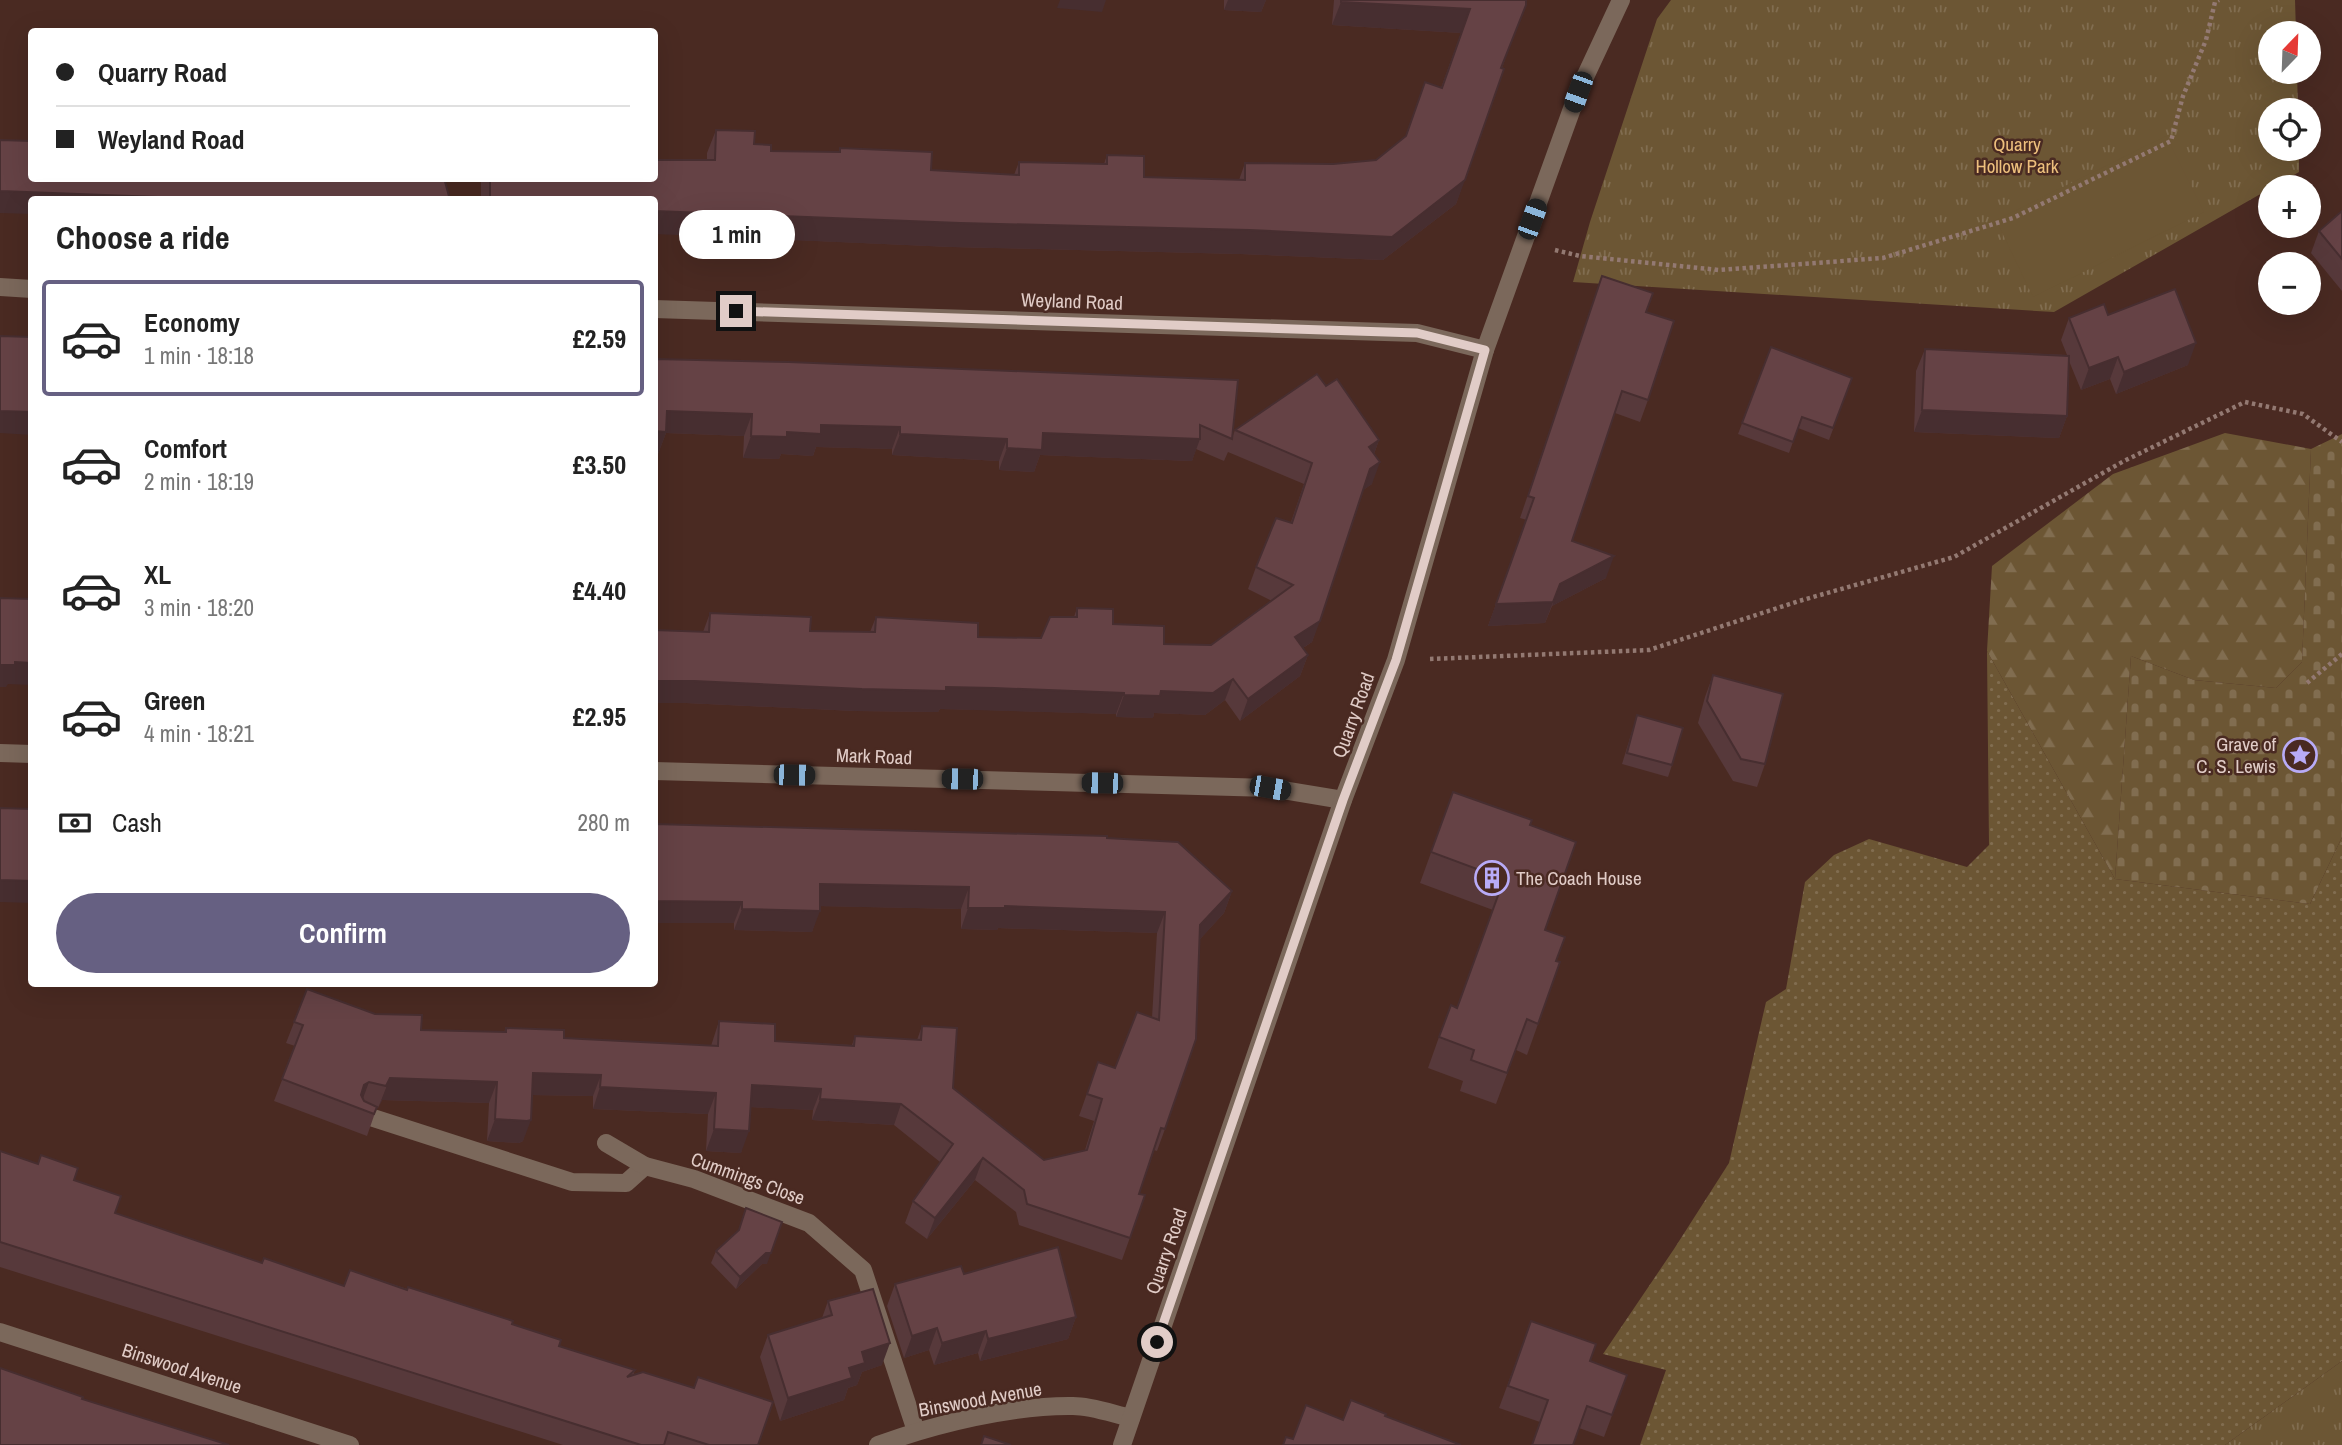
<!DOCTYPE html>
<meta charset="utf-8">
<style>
body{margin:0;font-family:"Archivo Narrow",sans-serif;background:#f6f6f6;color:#222;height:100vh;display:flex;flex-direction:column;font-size:26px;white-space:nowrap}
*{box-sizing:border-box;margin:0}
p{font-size:23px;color:#767676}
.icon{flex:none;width:38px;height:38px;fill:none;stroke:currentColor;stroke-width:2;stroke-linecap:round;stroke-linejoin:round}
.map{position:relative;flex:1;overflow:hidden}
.sheet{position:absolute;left:28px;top:196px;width:630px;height:791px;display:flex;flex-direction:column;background:#fff;border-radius:7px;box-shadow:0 7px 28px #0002}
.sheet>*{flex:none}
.hud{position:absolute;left:28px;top:28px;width:630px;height:154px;border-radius:7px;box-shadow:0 7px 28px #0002;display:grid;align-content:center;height:154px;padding:0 28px;background:#fff}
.needle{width:46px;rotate:23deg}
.tools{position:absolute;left:2258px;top:21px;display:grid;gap:14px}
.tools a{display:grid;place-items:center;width:63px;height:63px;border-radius:50%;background:#fff;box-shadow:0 7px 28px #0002;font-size:35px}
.end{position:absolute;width:32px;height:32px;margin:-16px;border:9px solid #e1ccc7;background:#111;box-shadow:0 0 0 4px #111}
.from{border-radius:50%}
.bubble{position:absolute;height:49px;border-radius:24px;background:#fff;box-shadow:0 7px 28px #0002;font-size:23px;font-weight:800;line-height:49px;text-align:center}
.car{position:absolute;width:21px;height:42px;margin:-21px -10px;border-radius:9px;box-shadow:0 0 5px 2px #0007;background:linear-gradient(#222 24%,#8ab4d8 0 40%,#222 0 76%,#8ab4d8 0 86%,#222 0)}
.hud b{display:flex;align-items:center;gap:24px;height:66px;font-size:26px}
.hud b+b{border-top:2px solid #e0e0e0}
.hud i{width:18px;height:18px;background:#222}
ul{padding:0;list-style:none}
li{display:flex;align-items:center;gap:21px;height:116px;margin:0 14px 10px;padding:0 14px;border:4px solid transparent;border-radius:7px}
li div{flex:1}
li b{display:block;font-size:26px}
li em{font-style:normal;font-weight:800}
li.active{border-color:#666082}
li>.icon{width:63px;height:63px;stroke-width:1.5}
h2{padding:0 28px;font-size:32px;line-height:84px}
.pay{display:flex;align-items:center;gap:18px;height:77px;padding:0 28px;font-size:26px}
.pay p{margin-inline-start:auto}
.action{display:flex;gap:14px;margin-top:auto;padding:14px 28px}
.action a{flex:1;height:80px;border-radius:42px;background:#666082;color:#fff;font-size:28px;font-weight:800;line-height:80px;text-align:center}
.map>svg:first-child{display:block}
.grass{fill:url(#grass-dots)}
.forest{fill:url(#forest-firs)}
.cemetery{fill:url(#cemetery-stones)}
.park{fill:url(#park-tufts)}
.garden{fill:#6c5634}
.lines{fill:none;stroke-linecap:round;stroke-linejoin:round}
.path{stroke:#937972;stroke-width:4.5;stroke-dasharray:3.5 3.5;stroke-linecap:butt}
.minor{stroke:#7b685b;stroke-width:18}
.wall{fill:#57393b}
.shaded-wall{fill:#472e30}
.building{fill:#654245;stroke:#472e30;stroke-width:2}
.route{stroke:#e1ccc7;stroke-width:9}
.labels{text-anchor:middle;stroke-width:5;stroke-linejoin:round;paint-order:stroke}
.park-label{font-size:19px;fill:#eec07d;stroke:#4a2a22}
.street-label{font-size:19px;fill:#e1ccc7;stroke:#4a2a22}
.poi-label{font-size:19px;fill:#e1ccc7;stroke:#4a2a22;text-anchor:end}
</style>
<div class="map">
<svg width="2342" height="1445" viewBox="0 0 2342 1445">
<defs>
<pattern id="grass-dots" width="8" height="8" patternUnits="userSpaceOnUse" patternTransform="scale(1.75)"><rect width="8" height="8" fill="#6c5634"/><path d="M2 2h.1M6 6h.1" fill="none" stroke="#816d50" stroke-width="1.8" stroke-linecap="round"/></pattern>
<pattern id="forest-firs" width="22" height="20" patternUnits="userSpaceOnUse" patternTransform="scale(1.75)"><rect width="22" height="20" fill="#6c5634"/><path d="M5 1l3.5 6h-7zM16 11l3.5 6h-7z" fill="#816d50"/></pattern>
<pattern id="cemetery-stones" width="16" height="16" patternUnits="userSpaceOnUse" patternTransform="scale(1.75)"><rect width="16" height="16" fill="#6c5634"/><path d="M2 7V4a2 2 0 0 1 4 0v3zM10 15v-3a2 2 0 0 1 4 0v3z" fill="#816d50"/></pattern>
<pattern id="park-tufts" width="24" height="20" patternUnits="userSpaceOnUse" patternTransform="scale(1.75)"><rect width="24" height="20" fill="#6c5634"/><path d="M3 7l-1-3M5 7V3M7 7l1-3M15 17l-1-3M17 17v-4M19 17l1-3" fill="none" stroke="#816d50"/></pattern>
</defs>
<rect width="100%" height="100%" fill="#4a2a22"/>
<polygon class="grass" points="1987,651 2115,879 2310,904 2342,837 2342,1361 2225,1445 1640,1445 1666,1370 1603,1354 1674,1249 1729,1163 1766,1002 1786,989 1805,882 1834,855 1869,839 1967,867 1989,845"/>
<polygon class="forest" points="2225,433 2311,449 2302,662 2276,688 2194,680 2131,656 2115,879 1987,651 1992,566 2113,474"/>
<polygon class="cemetery" points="2342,434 2342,837 2310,904 2115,879 2131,656 2194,680 2276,688 2302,662 2311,449"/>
<g class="park">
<polygon points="1671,0 2295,0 2296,33 2270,33 2270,72 2297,72 2298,110 2270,110 2270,149 2299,149 2299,172 2054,312 1573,282 1590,222 1657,19"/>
<polygon points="2342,1361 2342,1445 2225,1445"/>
</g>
<polygon class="garden" points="2166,136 2204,212 2033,297 1996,220"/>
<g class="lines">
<g class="path">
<polyline points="1555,250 1580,256 1719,270 1883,258 2013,218 2171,141 2183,96 2206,40 2215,2 2219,0"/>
<polyline points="1430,659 1649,650 1799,601 1954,557 2124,461 2245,402 2303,414 2342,442"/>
<polyline points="2307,683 2342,654"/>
</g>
<g class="minor">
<polyline points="0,287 32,289"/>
<polyline points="654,309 1417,333 1485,350"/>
<polyline points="0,753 32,754"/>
<polyline points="654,771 1270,788 1343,800"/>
<polyline points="364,1115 572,1182 626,1183 645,1166"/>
<polyline points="606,1143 645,1166 694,1179 809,1223 863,1270 916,1431"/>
<polyline points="0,1332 350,1445"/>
<path d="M878 1445C935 1424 1013 1405 1073 1406 1092 1406 1113 1414 1131 1418"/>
<polyline points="1122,1445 1343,800 1396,660 1485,350 1578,92 1621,0"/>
</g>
</g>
<g class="wall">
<polygon points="1224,0 1266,0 1261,12 1224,10"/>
<polygon points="1334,0 1526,0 1502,68 1456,204 1383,260 1240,254 951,247 706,236 654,200 481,200 481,178 654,178 707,160 707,153 716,130 771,151 839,152 840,148 931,170 1014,175 1019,162 1104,164 1107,155 1144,177 1239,180 1245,163 1333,164 1376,160 1405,137 1441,88 1461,33 1332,25"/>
<polygon points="2342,211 2342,291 2311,253 2319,231"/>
<polygon points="1602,276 1648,400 1640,422 1615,413 1572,541 1606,578 1552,606 1545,623 1488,626 1527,520 1520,518"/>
<polygon points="2069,318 2188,365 2116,394 2110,379 2081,390 2069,361 2067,416 2059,438 1914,432 1916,371 1925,349 2067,355 2061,340"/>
<polygon points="1771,347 1852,378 1829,440 1798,428 1789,453 1738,434"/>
<polygon points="654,359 1238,380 1232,438 1235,430 1326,386 1379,440 1374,454 1372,484 1363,490 1312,642 1303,648 1308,655 1300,676 1240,721 1225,700 1205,715 1154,713 1153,718 1116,717 1116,714 986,710 940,709 938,712 855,711 686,703 703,632 710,613 810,631 870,632 876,617 978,637 1041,638 1074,617 1077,608 1113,624 1164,644 1211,645 1272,601 1248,589 1256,567 1291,522 1304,484 1228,452 1224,461 1196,449 1192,461 1040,455 1034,472 999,470 999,461 892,455 892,449 816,447 813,456 781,454 779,459 743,458 744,436 666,433 658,454"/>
<polygon points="1713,675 1765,764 1757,787 1733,781 1698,723 1705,697"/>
<polygon points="1637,715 1672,765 1668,777 1622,764"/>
<polygon points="1453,792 1530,825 1545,930 1556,961 1560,962 1527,1055 1516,1050 1496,1104 1460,1091 1463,1081 1428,1068 1439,1037 1457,1008 1493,910 1420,883"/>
<polygon points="654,824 1107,838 1232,891 1224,913 1200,939 1165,1129 1157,1151 1154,1150 1139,1194 1145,1195 1122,1260 1019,1225 1016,1212 975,1180 927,1239 905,1223 913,1201 940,1162 894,1125 812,1120 813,1110 751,1107 741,1153 706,1151 708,1114 593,1109 593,1096 532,1095 523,1141 519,1143 487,1141 489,1103 382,1100 378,1108 377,1107 367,1136 274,1101 295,1046 286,1043 307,989 375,1014 421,1030 504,1032 506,1028 564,1038 711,1046 719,1021 775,1041 852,1045 855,1036 917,1040 922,1026 953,1088 1044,1160 1085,1150 1094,1121 1079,1116 1098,1062 1115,1068 1152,1018 1157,933 998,928 997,930 961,929 961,909 820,906 812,932 734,930 734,923 654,923"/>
<polygon points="0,1151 74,1180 115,1213 262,1263 344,1286 350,1270 512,1324 559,1346 635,1370 633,1376 758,1445 563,1445 0,1267"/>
<polygon points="716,1251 767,1264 762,1264 736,1289 711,1263"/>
<polygon points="964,1274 1076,1317 1068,1339 980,1361 978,1353 934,1365 929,1350 904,1358 887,1306 895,1284"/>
<polygon points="828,1301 882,1365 862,1372 857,1385 848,1388 844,1400 780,1421 760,1357 768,1335 822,1318"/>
<polygon points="1531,1321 1590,1361 1627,1375 1604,1437 1579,1428 1540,1422 1499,1408"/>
</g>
<g class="shaded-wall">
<polygon points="1060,0 1106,0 1102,12 1057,8"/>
<polygon points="1228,0 1266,0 1261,12 1224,10"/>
<polygon points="1341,2 1470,9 1461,33 1332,25"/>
<polygon points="1465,180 1456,204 1383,260 1240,254 951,247 654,234 654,211"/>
<polygon points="0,191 236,200 32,200 32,214 0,213"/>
<polygon points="2196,343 2188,365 2116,394 2124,372"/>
<polygon points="2118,357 2110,379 2081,390 2089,368"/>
<polygon points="1922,410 2067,416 2059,438 1914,432"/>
<polygon points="0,411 32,412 32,435 0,433"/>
<polygon points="667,411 752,414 744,436 666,433 658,454 654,453 654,431"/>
<polygon points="821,425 900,427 892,449 816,447 813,456 781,454 779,459 743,458 751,436 787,432"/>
<polygon points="1043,433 1200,439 1192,461 1040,455 1034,472 999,470 1007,448"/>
<polygon points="900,434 1007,439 999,461 892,455"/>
<polygon points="1379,440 1371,462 1369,447"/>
<polygon points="1380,462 1372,484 1362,491 1370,469"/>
<polygon points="1614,556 1606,578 1552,606 1560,584"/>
<polygon points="1553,602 1545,623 1488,626 1496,604"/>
<polygon points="1320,621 1312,642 1287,658 1295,637"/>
<polygon points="1308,655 1300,676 1240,721 1248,699"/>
<polygon points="15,662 32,663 32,685 8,684 6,687 0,687 0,665"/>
<polygon points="1233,679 1225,700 1205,715 1154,713 1153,718 1116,717 1124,695 1161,691"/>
<polygon points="654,681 994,688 1124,693 1116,714 940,709 938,712 855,711 686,703 654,703"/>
<polygon points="0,880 32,881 32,903 0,902"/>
<polygon points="820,884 969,887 961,909 812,906"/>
<polygon points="1232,891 1224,913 1193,947 1200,925"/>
<polygon points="654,901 742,902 734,923 654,923"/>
<polygon points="1005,906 1165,912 1157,933 998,928 997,930 961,929 968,908"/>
<polygon points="742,909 820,911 812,932 734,930"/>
<polygon points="533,1073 601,1075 593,1096 525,1095"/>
<polygon points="390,1078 497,1082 489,1103 382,1100 378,1108"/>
<polygon points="369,1082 361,1104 356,1107 364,1085"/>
<polygon points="752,1085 821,1089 813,1110 744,1107"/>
<polygon points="600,1087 716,1093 708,1114 593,1109"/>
<polygon points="820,1099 901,1104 894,1125 812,1120"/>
<polygon points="495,1119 531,1120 523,1141 519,1143 487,1141"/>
<polygon points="714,1129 749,1131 741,1153 706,1151"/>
<polygon points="983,1158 975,1180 927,1239 935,1218"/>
<polygon points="766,1253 771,1253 767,1264 762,1264 736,1289 740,1277"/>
<polygon points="1076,1317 1068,1339 980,1361 988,1339"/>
<polygon points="937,1328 929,1350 904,1358 912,1336"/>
<polygon points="986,1331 978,1353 934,1365 942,1343"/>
<polygon points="890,1343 882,1365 862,1372 857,1385 848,1388 844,1400 780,1421 788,1398 849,1368 862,1352"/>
</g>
<g class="building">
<polygon points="1341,0 1526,0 1526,5 1501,68 1504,69 1465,180 1392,237 1249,230 960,223 654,211 654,200 490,200 490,178 654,178 654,160 715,160 716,130 755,131 754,144 771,145 771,151 840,152 840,148 932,152 931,170 1019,175 1019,162 1107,164 1107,155 1144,156 1144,177 1245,180 1245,163 1333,164 1376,160 1406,136 1425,82 1442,88 1470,9 1341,2"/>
<polygon points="0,140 32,141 32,178 444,178 450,200 236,200 0,191"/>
<polygon points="2342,211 2342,259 2319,231"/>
<polygon points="1602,276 1653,293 1646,312 1674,321 1648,400 1622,391 1572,541 1614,556 1560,584 1553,602 1496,604 1534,498 1528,496"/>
<polygon points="2175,289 2196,343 2124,372 2118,357 2089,368 2069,318 2104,304 2108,315"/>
<polygon points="0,336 32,337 32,412 0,411"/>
<polygon points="1771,347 1852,378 1833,428 1802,417 1793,442 1742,423"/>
<polygon points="1925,349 2069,356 2067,416 1922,410"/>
<polygon points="654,359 789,362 1238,380 1232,439 1200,425 1200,439 1043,433 1042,450 1007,448 1007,439 900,434 900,427 821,425 821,434 787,432 787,437 751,436 752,414 667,411 666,432 654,431"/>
<polygon points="1317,374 1326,386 1337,379 1379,440 1369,447 1380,462 1370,469 1320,621 1295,637 1308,655 1248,699 1233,679 1213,693 1161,691 1160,696 1124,695 1124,693 994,688 946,687 946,691 862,689 694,681 654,681 654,630 709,632 710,613 811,617 810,631 875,632 876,617 978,623 978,637 1041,638 1050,617 1077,617 1077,608 1113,609 1113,624 1164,626 1164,644 1211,645 1293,585 1256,567 1276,518 1292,523 1312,463 1235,430"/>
<polygon points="0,598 32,599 32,663 15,662 15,665 0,665"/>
<polygon points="1713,675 1783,694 1765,764 1741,759 1707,701"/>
<polygon points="1637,715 1683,728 1672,765 1627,753"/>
<polygon points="1453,792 1532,820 1530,825 1576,842 1545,930 1565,937 1556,961 1560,962 1538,1024 1527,1019 1507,1073 1471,1060 1474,1050 1439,1037 1451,1005 1457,1008 1504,879 1431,852"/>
<polygon points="0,808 32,809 32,881 0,880"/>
<polygon points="654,824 1107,836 1107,838 1178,842 1232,891 1200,925 1196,1039 1165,1129 1161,1128 1139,1194 1145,1195 1130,1238 1027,1204 1024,1190 983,1158 935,1218 913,1201 953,1144 901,1104 820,1099 821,1089 752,1085 749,1131 714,1129 716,1093 600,1087 601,1075 533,1073 531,1120 527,1121 495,1119 497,1082 390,1078 386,1086 369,1082 364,1085 361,1095 364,1101 377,1107 374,1114 282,1079 303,1025 294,1022 307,989 375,1014 422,1015 421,1030 506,1032 506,1028 564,1030 564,1038 718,1046 719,1021 775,1024 775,1041 854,1046 855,1036 921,1040 922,1026 957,1028 953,1088 1044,1160 1087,1150 1102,1099 1087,1094 1098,1062 1115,1068 1137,1012 1159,1020 1165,912 1005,906 1005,908 968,908 969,887 820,884 820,911 742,909 742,902 654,901"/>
<polygon points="0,1151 38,1164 41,1155 78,1168 74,1180 121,1196 115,1213 262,1263 264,1258 344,1286 350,1270 407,1290 408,1287 513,1321 512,1324 561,1340 559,1346 635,1370 627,1377 643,1372 694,1388 698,1377 773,1402 758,1445 709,1445 668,1432 664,1445 641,1445 0,1242"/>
<polygon points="746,1208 782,1222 771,1253 766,1253 740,1277 716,1251 739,1230"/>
<polygon points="1058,1247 1076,1317 988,1339 986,1331 942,1343 937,1328 912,1336 895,1284 961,1266 964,1274"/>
<polygon points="873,1289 890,1343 862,1352 865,1363 849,1368 852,1378 788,1398 768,1335 832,1315 828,1301"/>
<polygon points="1531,1321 1596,1344 1590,1361 1627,1375 1612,1415 1587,1406 1573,1445 1532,1445 1548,1400 1508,1386"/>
<polygon points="0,1368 83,1397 82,1399 229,1445 0,1445"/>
<polygon points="1351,1400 1386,1414 1385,1416 1461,1445 1283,1445 1286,1437 1293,1439 1306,1405 1343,1420"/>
<polygon points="984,1436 1011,1445 981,1445"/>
</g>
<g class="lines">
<polyline class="route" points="736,311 1417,333 1485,350 1396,660 1343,800 1157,1342"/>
</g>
<defs>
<g id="sight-ring" transform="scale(1.75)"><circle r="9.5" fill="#4a2a22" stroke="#b8abf7" stroke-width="1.5"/><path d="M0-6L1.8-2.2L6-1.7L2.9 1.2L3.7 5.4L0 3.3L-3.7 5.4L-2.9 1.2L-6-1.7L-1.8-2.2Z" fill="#b8abf7"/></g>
<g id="building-ring" transform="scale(1.75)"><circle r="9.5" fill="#4a2a22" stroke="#b8abf7" stroke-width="1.5"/><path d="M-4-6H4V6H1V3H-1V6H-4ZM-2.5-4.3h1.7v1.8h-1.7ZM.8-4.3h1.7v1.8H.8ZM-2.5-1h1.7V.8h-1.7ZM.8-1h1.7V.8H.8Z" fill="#b8abf7"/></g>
</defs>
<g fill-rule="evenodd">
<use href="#sight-ring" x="2300" y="755"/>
<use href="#building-ring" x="1492" y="878"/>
</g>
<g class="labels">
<g class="park-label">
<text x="2017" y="151">Quarry<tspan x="2017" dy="22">Hollow Park</tspan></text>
</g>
<g class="street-label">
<text transform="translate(1072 301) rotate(2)" y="7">Weyland Road</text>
<text transform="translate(1353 715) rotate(-70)" y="7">Quarry Road</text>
<text transform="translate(874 756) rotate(2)" y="7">Mark Road</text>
<text transform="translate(748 1178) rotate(20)" y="7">Cummings Close</text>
<text transform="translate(1166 1251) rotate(-71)" y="7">Quarry Road</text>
<text transform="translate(182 1368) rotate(18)" y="7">Binswood Avenue</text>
<text transform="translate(980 1399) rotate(-10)" y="7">Binswood Avenue</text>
</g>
<g class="poi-label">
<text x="2276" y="751">Grave of<tspan x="2276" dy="22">C. S. Lewis</tspan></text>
<text x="1516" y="885" text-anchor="start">The Coach House</text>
</g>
</g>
</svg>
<div class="tools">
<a><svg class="needle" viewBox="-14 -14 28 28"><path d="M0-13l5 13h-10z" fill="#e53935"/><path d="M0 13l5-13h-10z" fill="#767676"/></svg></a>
<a><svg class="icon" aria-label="locate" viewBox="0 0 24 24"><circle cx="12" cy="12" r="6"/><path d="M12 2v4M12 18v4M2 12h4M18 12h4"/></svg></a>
<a>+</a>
<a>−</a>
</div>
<i class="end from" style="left:1157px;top:1342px"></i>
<i class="end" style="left:736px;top:311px"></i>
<div class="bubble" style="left:679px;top:210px;width:116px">1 min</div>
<i class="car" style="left:1578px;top:92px;rotate:200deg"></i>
<i class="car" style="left:1532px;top:219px;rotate:20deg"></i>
<i class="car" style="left:794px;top:775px;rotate:91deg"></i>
<i class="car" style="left:962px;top:779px;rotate:271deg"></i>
<i class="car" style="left:1102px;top:783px;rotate:271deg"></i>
<i class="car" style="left:1270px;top:788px;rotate:100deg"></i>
<div class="hud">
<b><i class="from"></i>Quarry Road</b>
<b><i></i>Weyland Road</b>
</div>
<section class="sheet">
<h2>Choose a ride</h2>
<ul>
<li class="active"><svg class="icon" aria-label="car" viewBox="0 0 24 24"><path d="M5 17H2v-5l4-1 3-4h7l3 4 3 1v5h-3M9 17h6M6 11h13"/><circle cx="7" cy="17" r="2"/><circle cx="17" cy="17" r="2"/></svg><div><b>Economy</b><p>1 min · 18:18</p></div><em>£2.59</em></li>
<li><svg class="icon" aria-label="car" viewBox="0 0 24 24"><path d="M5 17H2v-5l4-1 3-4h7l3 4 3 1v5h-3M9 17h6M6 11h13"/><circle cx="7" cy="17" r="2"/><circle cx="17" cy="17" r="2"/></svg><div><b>Comfort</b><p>2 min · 18:19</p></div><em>£3.50</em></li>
<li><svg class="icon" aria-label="car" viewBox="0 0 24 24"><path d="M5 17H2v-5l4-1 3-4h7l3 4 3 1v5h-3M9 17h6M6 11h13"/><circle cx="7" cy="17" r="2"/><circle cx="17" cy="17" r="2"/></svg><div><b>XL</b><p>3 min · 18:20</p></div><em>£4.40</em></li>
<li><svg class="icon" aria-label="car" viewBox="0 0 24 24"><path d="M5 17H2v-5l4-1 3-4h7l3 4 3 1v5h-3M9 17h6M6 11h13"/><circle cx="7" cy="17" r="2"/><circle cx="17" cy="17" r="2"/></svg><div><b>Green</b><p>4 min · 18:21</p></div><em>£2.95</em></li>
</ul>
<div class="pay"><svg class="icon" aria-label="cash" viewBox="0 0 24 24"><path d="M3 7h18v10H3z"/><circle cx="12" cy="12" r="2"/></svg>Cash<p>280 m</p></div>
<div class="action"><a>Confirm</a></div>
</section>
</div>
